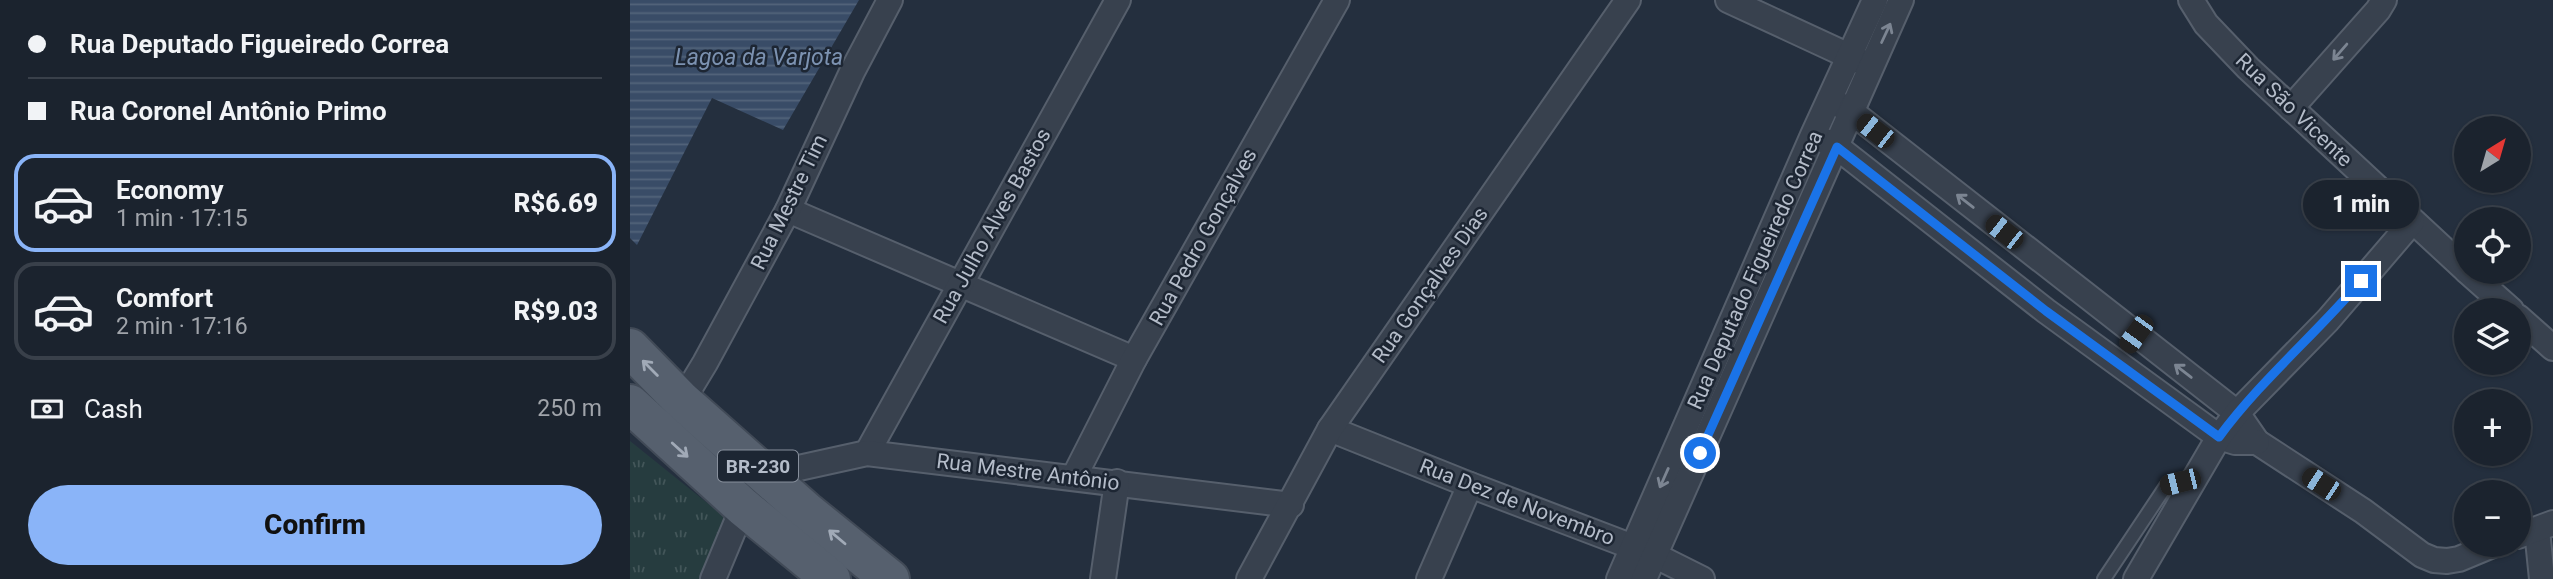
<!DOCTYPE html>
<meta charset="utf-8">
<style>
body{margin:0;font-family:Roboto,sans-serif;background:#282f3a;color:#f1f3f6;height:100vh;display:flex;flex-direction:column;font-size:26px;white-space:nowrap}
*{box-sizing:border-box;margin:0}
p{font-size:23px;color:#a0a4aa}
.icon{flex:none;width:38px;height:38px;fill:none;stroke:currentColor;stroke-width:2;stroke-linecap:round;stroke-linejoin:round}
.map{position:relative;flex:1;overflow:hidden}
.sheet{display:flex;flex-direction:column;background:#1b232e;width:630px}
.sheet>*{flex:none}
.hud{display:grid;align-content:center;height:154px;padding:0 28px;background:#1b232e}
.needle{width:46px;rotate:37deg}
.buttons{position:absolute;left:1824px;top:116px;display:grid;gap:14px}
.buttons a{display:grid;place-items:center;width:77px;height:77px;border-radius:50%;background:#1b232e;box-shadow:0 2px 5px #0004,0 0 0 2px #39404a;font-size:35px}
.end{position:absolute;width:32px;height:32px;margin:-16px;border:9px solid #1a73e8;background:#fff;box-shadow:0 0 0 4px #fff}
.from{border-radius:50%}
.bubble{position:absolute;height:49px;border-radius:24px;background:#1b232e;box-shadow:0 2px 5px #0004,0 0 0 2px #39404a;font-size:23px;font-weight:800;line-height:49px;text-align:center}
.car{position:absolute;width:21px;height:42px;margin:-21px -10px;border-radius:9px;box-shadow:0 0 5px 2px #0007;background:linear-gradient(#222 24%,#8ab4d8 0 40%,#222 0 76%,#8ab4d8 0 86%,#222 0)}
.hud b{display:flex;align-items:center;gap:24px;height:66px;font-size:26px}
.hud b+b{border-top:2px solid #39404a}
.hud i{width:18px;height:18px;background:#f1f3f6}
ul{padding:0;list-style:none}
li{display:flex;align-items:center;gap:21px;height:98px;margin:0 14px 10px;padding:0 14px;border:4px solid #39404a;border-radius:21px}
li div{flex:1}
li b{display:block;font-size:26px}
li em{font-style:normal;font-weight:800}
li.active{border-color:#8ab4f8}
li>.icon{width:63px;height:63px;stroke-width:1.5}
.pay{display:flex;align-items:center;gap:18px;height:77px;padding:0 28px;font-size:26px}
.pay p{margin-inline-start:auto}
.action{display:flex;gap:14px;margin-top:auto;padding:14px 28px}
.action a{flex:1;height:80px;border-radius:42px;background:#8ab4f8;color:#111;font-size:28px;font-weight:800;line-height:80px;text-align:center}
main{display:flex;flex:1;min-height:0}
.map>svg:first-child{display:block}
.grass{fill:url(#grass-tufts)}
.water{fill:url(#water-rules)}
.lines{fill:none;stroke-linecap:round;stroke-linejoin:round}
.lane-casing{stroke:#565f6c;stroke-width:16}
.street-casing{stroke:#565f6c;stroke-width:28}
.primary-casing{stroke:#414a57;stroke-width:42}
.lane{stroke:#38414e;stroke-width:12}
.street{stroke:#38414e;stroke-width:24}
.primary{stroke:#56606e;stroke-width:38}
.oneway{stroke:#7c8592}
.oneway2{stroke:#a1aab7}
.route{stroke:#1a73e8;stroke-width:9}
.labels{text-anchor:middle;stroke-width:5;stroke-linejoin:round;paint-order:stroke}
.shield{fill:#1d2633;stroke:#878f9c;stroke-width:2}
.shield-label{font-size:19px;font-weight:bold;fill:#b4bcc9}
.street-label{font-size:21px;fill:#b4bcc9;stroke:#1d2633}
.water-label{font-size:23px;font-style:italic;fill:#7c92b1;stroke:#1d2633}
</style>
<main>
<section class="sheet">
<div class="hud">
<b><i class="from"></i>Rua Deputado Figueiredo Correa</b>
<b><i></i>Rua Coronel Antônio Primo</b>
</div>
<ul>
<li class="active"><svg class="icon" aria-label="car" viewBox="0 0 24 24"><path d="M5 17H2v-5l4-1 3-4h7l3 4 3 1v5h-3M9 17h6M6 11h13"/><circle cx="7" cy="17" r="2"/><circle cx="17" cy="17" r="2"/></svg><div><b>Economy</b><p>1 min · 17:15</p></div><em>R$6.69</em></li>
<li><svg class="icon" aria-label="car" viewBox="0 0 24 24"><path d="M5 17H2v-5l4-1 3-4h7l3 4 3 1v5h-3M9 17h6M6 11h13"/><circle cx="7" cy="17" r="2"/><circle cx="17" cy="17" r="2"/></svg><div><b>Comfort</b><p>2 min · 17:16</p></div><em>R$9.03</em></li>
</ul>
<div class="pay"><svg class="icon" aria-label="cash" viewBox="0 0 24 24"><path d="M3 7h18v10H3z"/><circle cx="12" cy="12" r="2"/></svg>Cash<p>250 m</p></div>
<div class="action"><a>Confirm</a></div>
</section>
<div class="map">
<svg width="1923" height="579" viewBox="0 0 1923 579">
<defs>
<pattern id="grass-tufts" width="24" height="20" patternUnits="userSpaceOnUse" patternTransform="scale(1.75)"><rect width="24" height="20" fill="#263c3f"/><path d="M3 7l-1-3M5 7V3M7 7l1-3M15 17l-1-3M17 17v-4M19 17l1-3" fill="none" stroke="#435659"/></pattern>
<pattern id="water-rules" width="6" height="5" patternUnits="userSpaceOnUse" patternTransform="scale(1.75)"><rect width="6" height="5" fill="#394c67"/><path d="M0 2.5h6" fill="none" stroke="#53647b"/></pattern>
</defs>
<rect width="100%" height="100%" fill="#242f3e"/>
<polygon class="grass" points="0,441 96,518 76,579 0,579"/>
<polygon class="water" points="0,0 229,0 153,130 82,98 7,245 0,238"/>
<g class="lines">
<g class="lane-casing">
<polyline id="lane" points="1474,579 1536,486 1564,479"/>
</g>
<g class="street-casing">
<g id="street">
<polyline points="1098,0 1234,63"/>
<polyline points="1561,0 1576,24 1618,68 1836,270"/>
<polyline points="1200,99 1223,113 1607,413 1627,442 1733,511 1792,555 1804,560 1817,561 1829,559 1865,544"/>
<polyline points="1661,108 1748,10 1754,0"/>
<polyline points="1195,141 1207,147 1416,311 1589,437 1605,442 1627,442"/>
<polyline points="158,210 504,359"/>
<polyline points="1837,271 1881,310"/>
<polyline points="1888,317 1923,348"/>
<polyline points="40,406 52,401 75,363 158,210 222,72 260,0"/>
<polyline points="700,429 840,485 1024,555 1072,579"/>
<polyline points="237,453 488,0"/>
<polyline points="137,475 237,453 661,505"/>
<polyline points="444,477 504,359 707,0"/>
<polyline points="1907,530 1912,579"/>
<polyline points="1888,536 1923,523"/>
<polyline points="83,579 113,507"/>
<polyline points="473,579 487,482"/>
<polyline points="619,579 700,429 998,0"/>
<polyline points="799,579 840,485"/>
<polyline points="989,579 1183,135 1245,0"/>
<polyline points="1014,579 1271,0"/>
<polyline points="1506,579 1589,437 1607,413 1698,320 1782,222"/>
</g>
</g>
<g class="primary-casing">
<g id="primary">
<polyline points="0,348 52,401 176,511 260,579"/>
<polyline points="0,404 113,507 201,579"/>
</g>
</g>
<use href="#lane" class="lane"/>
<use href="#street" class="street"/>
<use href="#primary" class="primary"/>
</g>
<defs><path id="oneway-shaft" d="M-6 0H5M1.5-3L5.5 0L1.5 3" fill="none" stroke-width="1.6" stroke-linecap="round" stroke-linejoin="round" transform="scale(1.75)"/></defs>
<g class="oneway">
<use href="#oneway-shaft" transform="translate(1256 33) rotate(-65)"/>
<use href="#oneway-shaft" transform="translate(1710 52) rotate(131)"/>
<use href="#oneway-shaft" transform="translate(1335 201) rotate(-142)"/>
<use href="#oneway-shaft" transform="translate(1553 371) rotate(-142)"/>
<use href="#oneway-shaft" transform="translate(1034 478) rotate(114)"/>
</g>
<g class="oneway2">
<use href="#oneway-shaft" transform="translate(20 368) rotate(-135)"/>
<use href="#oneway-shaft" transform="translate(50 450) rotate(42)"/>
<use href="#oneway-shaft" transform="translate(207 537) rotate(-140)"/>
</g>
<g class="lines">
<path class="route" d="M1070 453 1207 147 1416 311 1589 437C1630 381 1686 334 1731 281"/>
</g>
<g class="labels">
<rect class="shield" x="88" y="450.5" width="80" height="31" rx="5"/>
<g class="shield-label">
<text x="128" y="473">BR-230</text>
</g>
<g class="street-label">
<text transform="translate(1664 110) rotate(44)" y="7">Rua São Vicente</text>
<text transform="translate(159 202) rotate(-64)" y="7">Rua Mestre Tim</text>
<text transform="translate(362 226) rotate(-61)" y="7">Rua Julho Alves Bastos</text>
<text transform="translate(573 237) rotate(-61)" y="7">Rua Pedro Gonçalves</text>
<text transform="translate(1125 270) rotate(-66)" y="7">Rua Deputado Figueiredo Correa</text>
<text transform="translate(800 285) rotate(-55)" y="7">Rua Gonçalves Dias</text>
<text transform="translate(398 472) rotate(7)" y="7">Rua Mestre Antônio</text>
<text transform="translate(887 502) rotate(21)" y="7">Rua Dez de Novembro</text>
</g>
<g class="water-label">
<text x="129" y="65">Lagoa da Varjota</text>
</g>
</g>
</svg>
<div class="buttons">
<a><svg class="needle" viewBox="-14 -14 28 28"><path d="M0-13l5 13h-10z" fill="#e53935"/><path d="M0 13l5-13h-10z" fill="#a0a4aa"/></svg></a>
<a><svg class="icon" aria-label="locate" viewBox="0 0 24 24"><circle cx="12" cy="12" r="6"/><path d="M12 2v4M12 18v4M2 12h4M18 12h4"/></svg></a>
<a><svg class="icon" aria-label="layers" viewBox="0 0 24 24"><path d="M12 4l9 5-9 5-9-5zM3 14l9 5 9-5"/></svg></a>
<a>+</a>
<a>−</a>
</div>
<i class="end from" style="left:1070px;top:453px"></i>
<i class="end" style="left:1731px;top:281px"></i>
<div class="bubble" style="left:1673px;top:180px;width:116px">1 min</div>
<i class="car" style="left:1245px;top:131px;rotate:308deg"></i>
<i class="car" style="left:1374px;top:232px;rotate:308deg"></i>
<i class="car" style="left:1506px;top:334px;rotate:216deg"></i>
<i class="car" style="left:1550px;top:482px;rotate:256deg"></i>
<i class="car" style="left:1691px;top:484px;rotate:303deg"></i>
</div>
</main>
